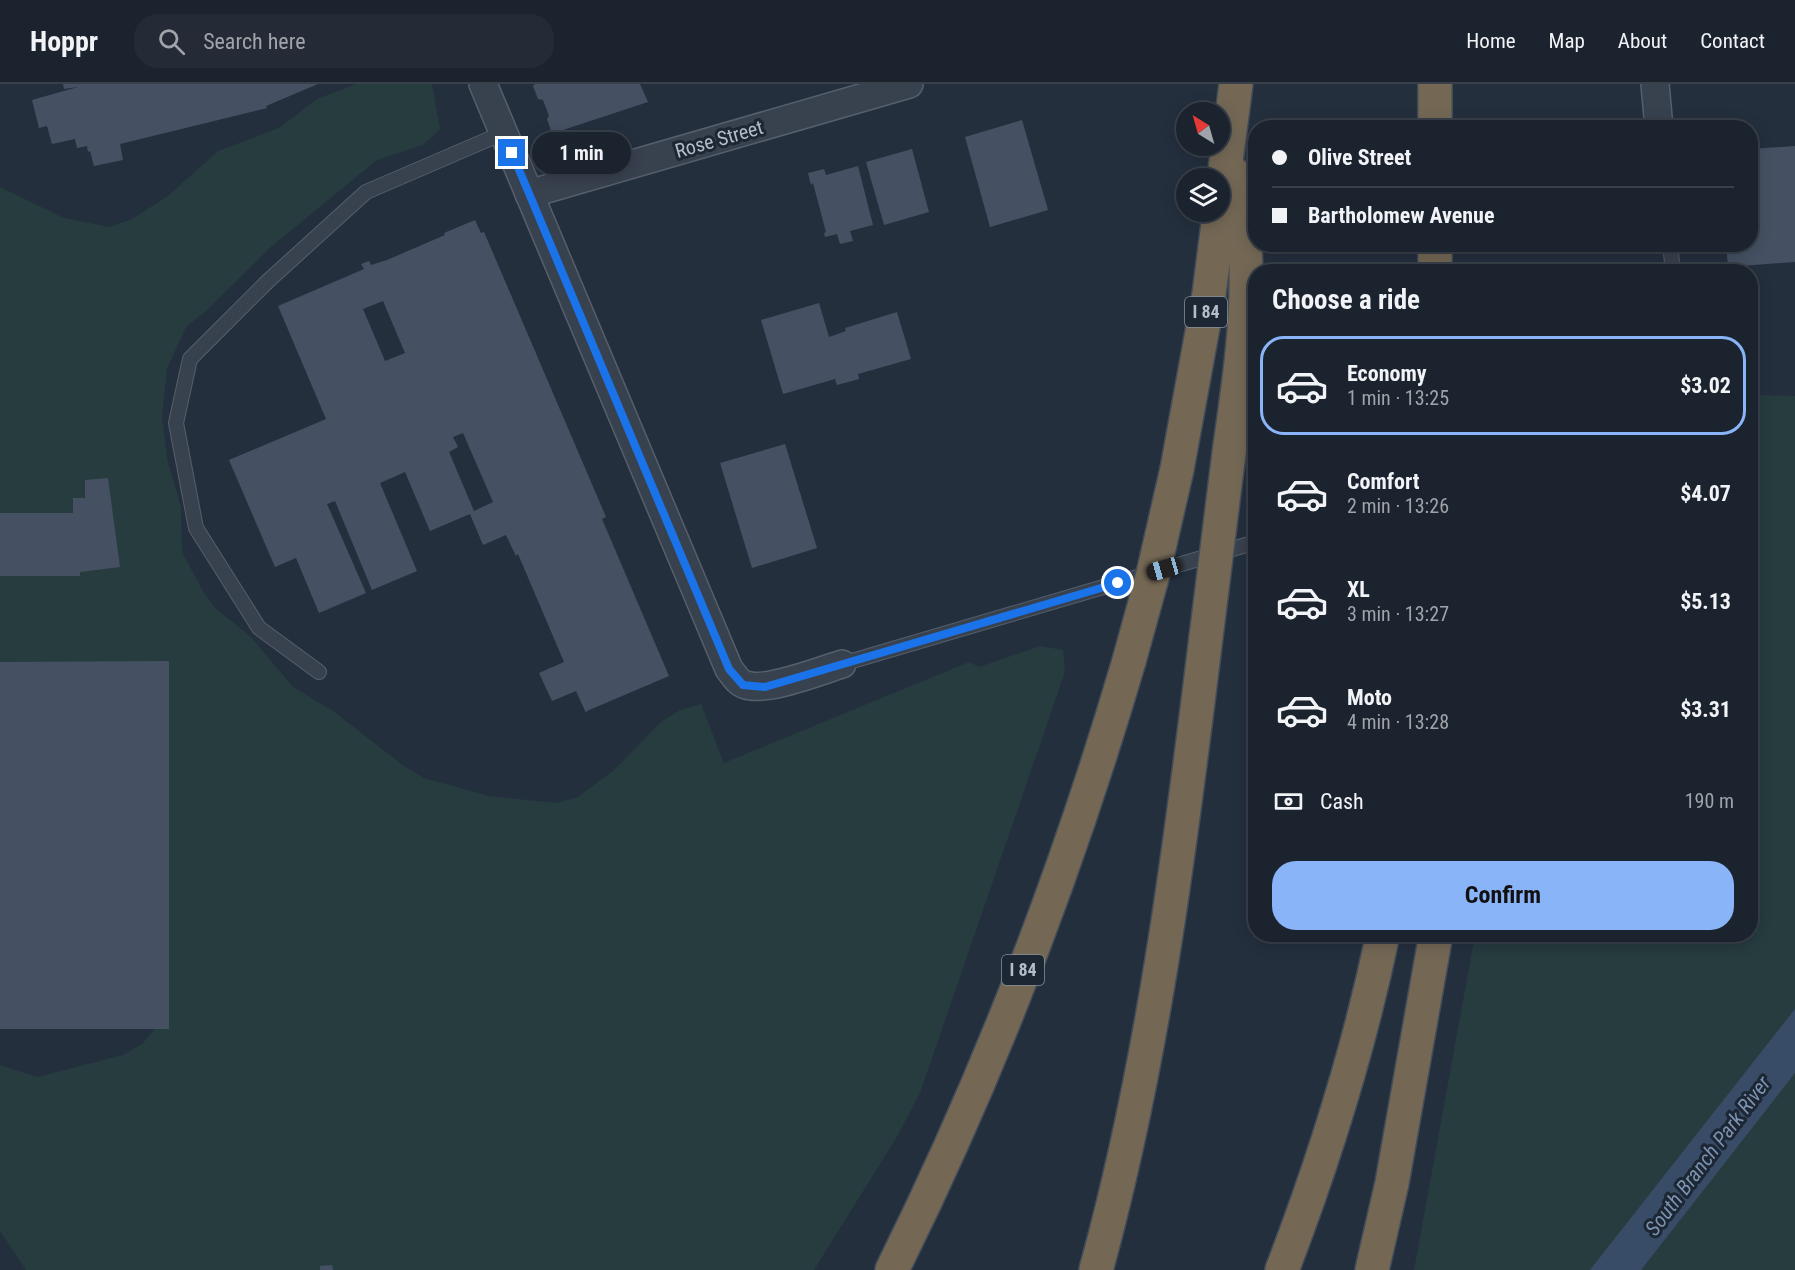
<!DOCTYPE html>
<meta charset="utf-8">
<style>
body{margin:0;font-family:"Roboto Condensed",sans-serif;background:#242b36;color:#f1f3f6;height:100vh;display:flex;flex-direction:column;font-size:22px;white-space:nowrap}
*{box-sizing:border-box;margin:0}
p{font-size:20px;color:#a0a4aa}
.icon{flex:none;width:33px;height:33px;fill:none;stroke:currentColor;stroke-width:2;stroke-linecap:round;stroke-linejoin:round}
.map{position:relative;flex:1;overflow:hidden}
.sheet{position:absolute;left:1248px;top:180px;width:510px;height:678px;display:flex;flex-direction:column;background:#1b232e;border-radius:24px;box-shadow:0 3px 15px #0003,0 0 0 2px #39404a}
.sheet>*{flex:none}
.top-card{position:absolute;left:1248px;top:36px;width:510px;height:132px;border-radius:24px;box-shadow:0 3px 15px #0003,0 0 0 2px #39404a;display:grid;align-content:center;height:132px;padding:0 24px;background:#1b232e}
.needle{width:39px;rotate:323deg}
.buttons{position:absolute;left:1176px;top:18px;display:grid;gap:12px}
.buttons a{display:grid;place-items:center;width:54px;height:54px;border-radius:50%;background:#1b232e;box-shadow:0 3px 15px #0003,0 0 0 2px #39404a;font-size:30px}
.end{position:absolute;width:27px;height:27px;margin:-14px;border:8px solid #1a73e8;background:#fff;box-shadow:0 0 0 3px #fff}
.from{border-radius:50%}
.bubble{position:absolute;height:42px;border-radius:21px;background:#1b232e;box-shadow:0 3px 15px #0003,0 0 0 2px #39404a;font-size:20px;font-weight:700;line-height:42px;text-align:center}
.car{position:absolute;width:18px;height:36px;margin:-18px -9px;border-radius:8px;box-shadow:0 0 4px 2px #0007;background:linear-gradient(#222 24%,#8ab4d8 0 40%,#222 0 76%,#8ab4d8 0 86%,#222 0)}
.top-card b{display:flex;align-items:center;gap:21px;height:57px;font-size:22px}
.top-card b+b{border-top:2px solid #39404a}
.top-card i{width:15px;height:15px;background:#f1f3f6}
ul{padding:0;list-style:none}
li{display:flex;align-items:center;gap:18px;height:99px;margin:0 12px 9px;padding:0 12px;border:3px solid transparent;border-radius:24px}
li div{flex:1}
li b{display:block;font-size:22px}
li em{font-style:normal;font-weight:700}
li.on{border-color:#8ab4f8}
li>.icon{width:54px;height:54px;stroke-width:1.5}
h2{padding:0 24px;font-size:27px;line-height:72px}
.pay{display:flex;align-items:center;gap:15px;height:66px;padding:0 24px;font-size:22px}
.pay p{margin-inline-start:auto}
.cta{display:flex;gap:12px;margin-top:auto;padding:12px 24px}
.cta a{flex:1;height:69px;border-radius:24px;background:#8ab4f8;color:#111;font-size:24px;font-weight:700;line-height:69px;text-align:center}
header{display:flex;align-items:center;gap:36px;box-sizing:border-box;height:84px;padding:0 30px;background:#1b232e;border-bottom:2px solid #39404a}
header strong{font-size:28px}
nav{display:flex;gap:33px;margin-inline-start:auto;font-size:21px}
.search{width:420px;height:54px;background:#242b36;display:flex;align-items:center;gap:15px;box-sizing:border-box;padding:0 21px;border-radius:24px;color:#a0a4aa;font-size:22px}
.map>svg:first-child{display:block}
.green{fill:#263c3f}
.water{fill:#394c67}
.building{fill:#455162;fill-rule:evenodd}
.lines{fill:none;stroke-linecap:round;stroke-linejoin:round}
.lane-casing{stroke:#565f6c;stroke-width:16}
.street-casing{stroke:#565f6c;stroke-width:30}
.highway-casing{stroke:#434c59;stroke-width:36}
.lane{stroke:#38414e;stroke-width:14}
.street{stroke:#38414e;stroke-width:27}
.highway{stroke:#746855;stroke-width:33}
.highway-bridge-casing{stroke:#434c59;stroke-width:36;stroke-linecap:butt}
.highway-bridge{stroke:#746855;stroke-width:33}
.route{stroke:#1a73e8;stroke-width:8}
.labels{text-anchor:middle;stroke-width:6;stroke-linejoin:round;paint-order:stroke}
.shield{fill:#1d2633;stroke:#878f9c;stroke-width:1.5}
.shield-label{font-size:18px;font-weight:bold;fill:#b4bcc9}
.street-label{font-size:20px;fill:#b4bcc9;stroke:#1d2633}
.water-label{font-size:21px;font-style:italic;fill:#7c92b1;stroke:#1d2633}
</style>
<header>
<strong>Hoppr</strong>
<div class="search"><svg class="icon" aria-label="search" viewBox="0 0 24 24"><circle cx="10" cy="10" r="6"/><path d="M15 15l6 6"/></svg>Search here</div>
<nav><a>Home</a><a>Map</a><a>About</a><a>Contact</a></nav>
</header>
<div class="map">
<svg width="1795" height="1186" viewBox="0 0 1795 1186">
<rect width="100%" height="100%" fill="#242f3e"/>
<g class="green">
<polygon points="356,0 432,0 440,45 423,61 377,76 272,162 206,227 186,243 167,285 162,333 168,379 181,422 182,468 203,507 216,525 250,552 293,603 333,627 404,682 424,694 489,712 556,719 578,713 614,686 661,638 680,626 701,620 724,679 969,578 979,583 1040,562 1063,566 1065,588 920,1009 898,1051 814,1186 26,1186 0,1147 0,981 37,993 123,971 142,960 155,945 169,945 0,578 0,103 64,134 110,143 132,135 168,112 218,67 279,44 317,15"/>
<polygon points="1751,311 1795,312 1795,1186 1414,1186 1475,851 1750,850"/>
</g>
<polygon class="water" points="1795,925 1795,989 1641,1186 1590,1186"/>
<g class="building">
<polygon points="63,0 318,0 266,22 267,24 120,60 123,76 94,82 90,67 88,68 87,62 77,64 75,55 52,60 47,42 39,44 32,16 78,3 64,5"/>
<polygon points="535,0 640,0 648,18 560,47 561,49 556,51 551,47 547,35 549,32 543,16 538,15 533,2"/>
<polygon points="1022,36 1048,126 990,143 965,53"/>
<polygon points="1795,62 1795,178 1728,183 1726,160 1750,160 1750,65"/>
<polygon points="912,65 929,128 884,141 866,78"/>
<polygon points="858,82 873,141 850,147 853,157 840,160 837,150 825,153 824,149 826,148 813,99 811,101 808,89 824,85 826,91"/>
<path d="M475 136 481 149 484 148 606 433 602 435 669 592 587 627 586 629 576 607 552 617 539 589 564 578 518 470 516 472 506 451 483 461 470 430 430 447 405 388 380 399 417 487 372 506 335 417 327 420 366 509 319 529 296 474 275 483 229 376 326 335 278 222 364 185 361 180 369 177 371 181 387 176 445 151 444 149ZM383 217 405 269 385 277 363 225ZM463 349 493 418 474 427 449 368 458 363 453 353Z"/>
<polygon points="819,219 829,253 846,247 845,244 897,228 911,275 858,290 859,295 837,301 835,295 783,310 761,236"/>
<polygon points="785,360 817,464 752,484 720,379"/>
<polygon points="108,394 120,483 80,488 80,492 0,492 0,429 73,429 73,414 85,414 85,396"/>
<polygon points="169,577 169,945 0,945 0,578"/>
<polygon points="332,1181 333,1186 320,1186 320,1182"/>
</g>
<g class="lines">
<g class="lane-casing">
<g id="lane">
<polyline points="1670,160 1673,188"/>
<polyline points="842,580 1256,458"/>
<polyline points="319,588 259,544 196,444 176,339 190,275 268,197 366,108 503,49"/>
</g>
</g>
<g class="street-casing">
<g id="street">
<path d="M483 0 729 585C734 591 738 599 746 601 766 608 820 587 842 580"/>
<polyline points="1655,0 1659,44"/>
<polyline points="529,110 909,0"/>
</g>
</g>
<g class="highway-casing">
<g id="highway">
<polyline points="1435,0 1435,44"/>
<polyline points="1435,160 1435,188"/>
<path d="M1229 369C1242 275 1258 182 1233 89"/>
<polyline points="1177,385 1209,210 1236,0"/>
<path d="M892 1186C989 991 1068 785 1129 577"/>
<path d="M1096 1186C1153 979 1180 766 1206 553"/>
<path d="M1282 1186C1324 1077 1359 965 1383 850"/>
<polyline points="1372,1186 1392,1099 1436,850"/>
</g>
</g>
<use href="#lane" class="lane"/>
<use href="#street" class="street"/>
<use href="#highway" class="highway"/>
<g class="highway-bridge-casing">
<g id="highway-bridge">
<polyline points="1206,553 1229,369"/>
<polyline points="1129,577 1153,490 1177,385"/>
</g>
</g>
<use href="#highway-bridge" class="highway-bridge"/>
</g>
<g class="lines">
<polyline class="route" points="512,69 729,585 743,601 765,603 1118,499"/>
</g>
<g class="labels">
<g class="shield">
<rect x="1185" y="213" width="42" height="30" rx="4.5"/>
<rect x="1002" y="871" width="42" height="30" rx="4.5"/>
</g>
<g class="shield-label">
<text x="1206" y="234">I 84</text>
<text x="1023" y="892">I 84</text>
</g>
<g class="street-label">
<text transform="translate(719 55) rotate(-16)" y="7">Rose Street</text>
</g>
<g class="water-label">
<text transform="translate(1708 1072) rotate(-53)" y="7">South Branch Park River</text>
</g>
</g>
</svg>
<div class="buttons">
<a><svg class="needle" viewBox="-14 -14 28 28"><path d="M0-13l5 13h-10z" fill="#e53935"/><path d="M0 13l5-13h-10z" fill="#a0a4aa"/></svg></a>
<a><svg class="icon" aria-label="layers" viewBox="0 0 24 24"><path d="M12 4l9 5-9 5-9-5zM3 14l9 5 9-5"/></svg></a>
</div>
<i class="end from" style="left:1118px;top:499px"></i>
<i class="end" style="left:512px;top:69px"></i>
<div class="bubble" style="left:532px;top:48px;width:99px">1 min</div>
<i class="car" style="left:1164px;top:485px;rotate:254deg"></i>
<div class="top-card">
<b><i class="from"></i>Olive Street</b>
<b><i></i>Bartholomew Avenue</b>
</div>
<section class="sheet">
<h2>Choose a ride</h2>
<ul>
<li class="on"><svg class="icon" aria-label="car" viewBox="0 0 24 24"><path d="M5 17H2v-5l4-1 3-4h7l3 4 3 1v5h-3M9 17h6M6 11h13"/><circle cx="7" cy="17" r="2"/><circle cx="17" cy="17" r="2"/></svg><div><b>Economy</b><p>1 min · 13:25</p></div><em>$3.02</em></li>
<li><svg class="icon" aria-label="car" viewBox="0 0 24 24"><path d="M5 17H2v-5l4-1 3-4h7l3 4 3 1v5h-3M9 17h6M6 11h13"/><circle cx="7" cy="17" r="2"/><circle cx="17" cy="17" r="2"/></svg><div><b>Comfort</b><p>2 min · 13:26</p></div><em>$4.07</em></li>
<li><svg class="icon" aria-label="car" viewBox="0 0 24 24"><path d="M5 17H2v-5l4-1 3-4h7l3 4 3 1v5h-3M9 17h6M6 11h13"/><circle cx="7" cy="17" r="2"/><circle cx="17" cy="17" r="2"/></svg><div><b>XL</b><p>3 min · 13:27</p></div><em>$5.13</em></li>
<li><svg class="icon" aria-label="car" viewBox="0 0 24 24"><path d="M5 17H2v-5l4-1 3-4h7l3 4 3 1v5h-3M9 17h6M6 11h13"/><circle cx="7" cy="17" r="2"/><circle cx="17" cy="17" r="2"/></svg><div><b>Moto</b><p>4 min · 13:28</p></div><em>$3.31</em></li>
</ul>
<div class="pay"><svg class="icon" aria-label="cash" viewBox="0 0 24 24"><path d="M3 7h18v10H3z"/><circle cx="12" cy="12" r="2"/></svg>Cash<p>190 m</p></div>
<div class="cta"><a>Confirm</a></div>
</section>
</div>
